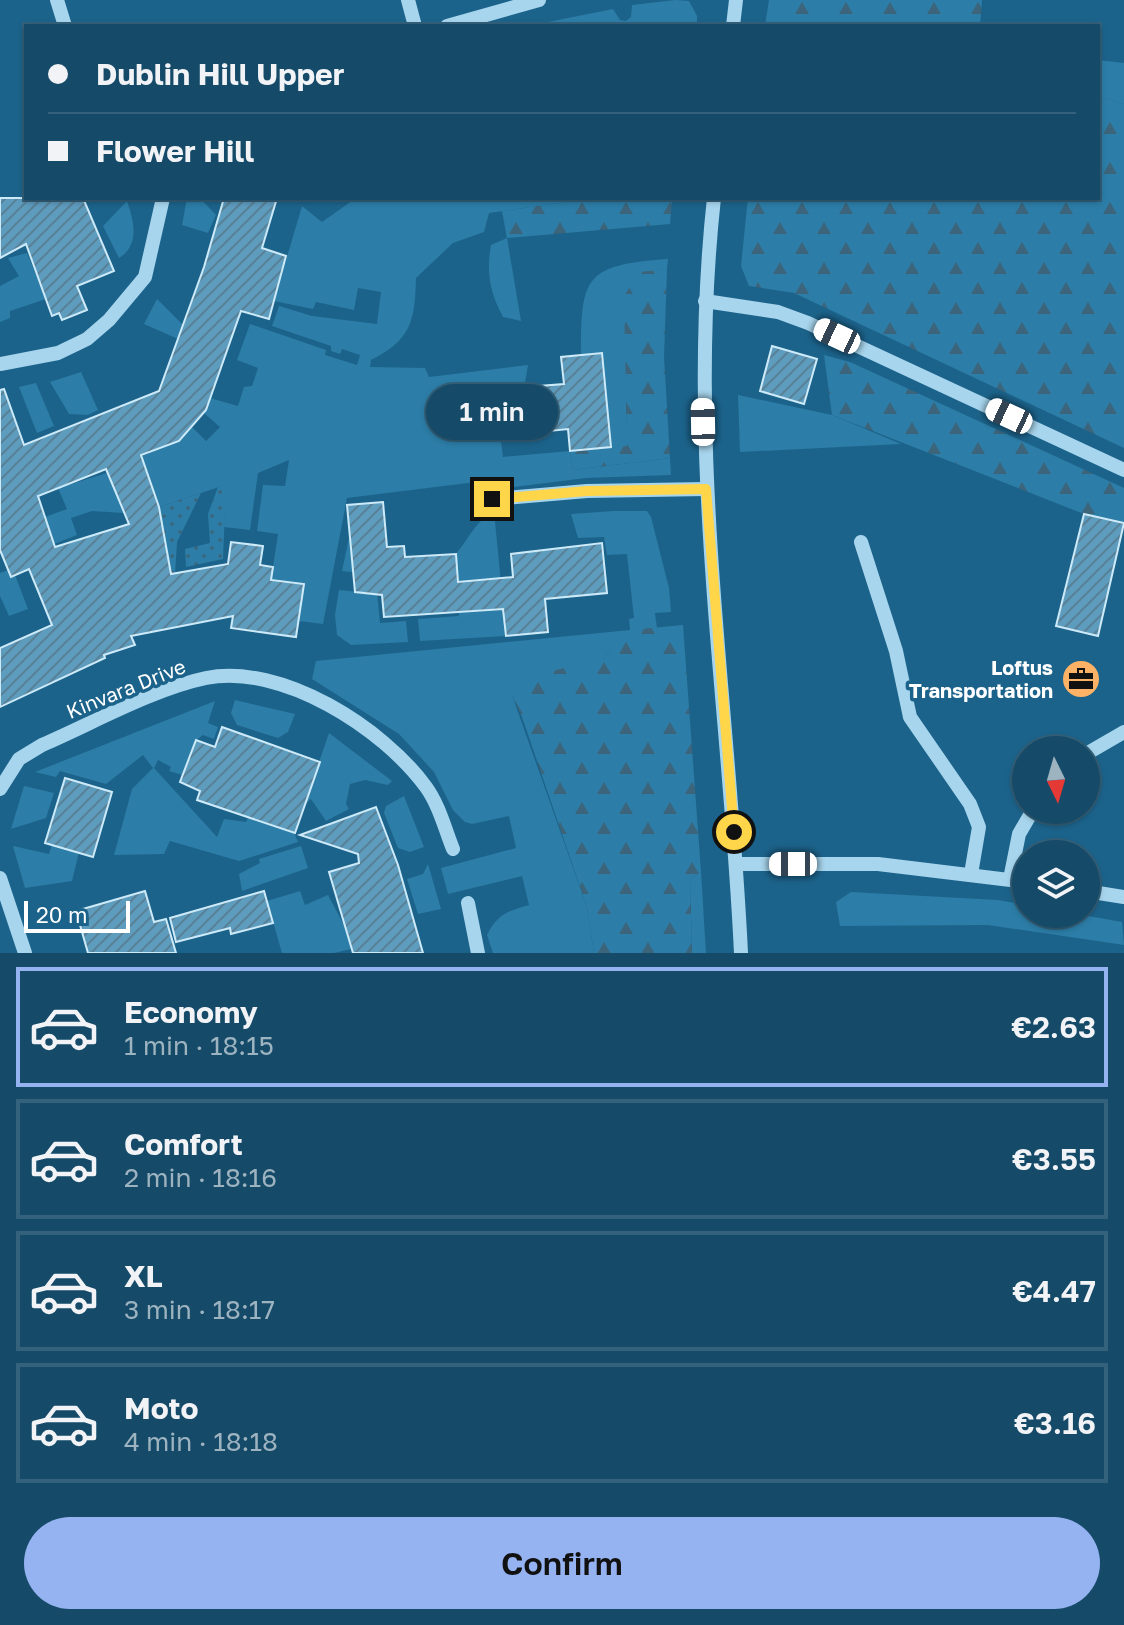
<!DOCTYPE html>
<meta charset="utf-8">
<style>
body{margin:0;font-family:"Golos Text",sans-serif;background:#225471;color:#f1f3f6;height:100vh;display:flex;flex-direction:column;font-size:30px;white-space:nowrap}
*{box-sizing:border-box;margin:0}
p{font-size:26px;color:#9db3c0}
.icon{flex:none;width:44px;height:44px;fill:none;stroke:currentColor;stroke-width:2;stroke-linecap:round;stroke-linejoin:round}
.map{position:relative;height:953px;overflow:hidden}
.details{display:flex;flex-direction:column;background:#154a68;flex:1}
.details>*{flex:none}
.hud{position:absolute;left:24px;top:24px;width:1076px;height:176px;border-radius:0px;box-shadow:0 2px 6px #0004,0 0 0 2px #34627c;display:grid;align-content:center;height:176px;padding:0 24px;background:#154a68}
.needle{width:52px;rotate:175deg}
.buttons{position:absolute;left:1012px;top:736px;display:grid;gap:16px}
.buttons a{display:grid;place-items:center;width:88px;height:88px;border-radius:50%;background:#154a68;box-shadow:0 2px 6px #0004,0 0 0 2px #34627c;font-size:40px}
.scale{position:absolute;left:24px;bottom:20px;width:106px;box-sizing:border-box;padding-left:8px;border:4px solid #fff;border-top:0;font-size:22px;line-height:28px;white-space:nowrap;color:#fff;-webkit-text-stroke:6px #1c638b;paint-order:stroke}
.end{position:absolute;width:36px;height:36px;margin:-18px;border:10px solid #ffd54a;background:#111;box-shadow:0 0 0 4px #111}
.from{border-radius:50%}
.bubble{position:absolute;height:56px;border-radius:28px;background:#154a68;box-shadow:0 2px 6px #0004,0 0 0 2px #34627c;font-size:26px;font-weight:600;line-height:56px;text-align:center}
.car{position:absolute;width:24px;height:48px;margin:-24px -12px;border-radius:10px;box-shadow:0 0 6px 2px #0007;background:linear-gradient(#fff 24%,#345 0 40%,#fff 0 76%,#345 0 86%,#fff 0)}
.hud b{display:flex;align-items:center;gap:28px;height:76px;font-size:30px}
.hud b+b{border-top:2px solid #34627c}
.hud i{width:20px;height:20px;background:#f1f3f6}
ul{padding:14px 0 0;list-style:none}
li{display:flex;align-items:center;gap:24px;height:120px;margin:0 16px 12px;padding:0 8px;border:4px solid #34627c;border-radius:0px}
li div{flex:1}
li b{display:block;font-size:30px}
li em{font-style:normal;font-weight:600}
li.current{border-color:#95b2f1}
li>.icon{width:72px;height:72px;stroke-width:1.5}
.action{display:flex;gap:16px;margin-top:auto;padding:16px 24px}
.action a{flex:1;height:92px;border-radius:48px;background:#95b2f1;color:#111;font-size:32px;font-weight:600;line-height:92px;text-align:center}
.map>svg:first-child{display:block}
.grass{fill:#2c7da7}
.forest{fill:url(#forest-firs)}
.garden{fill:url(#garden-dots)}
.building{fill:url(#building-hatch);stroke:#cdeaf9;stroke-width:2;fill-rule:evenodd}
.lines{fill:none;stroke-linecap:round;stroke-linejoin:round}
.minor{stroke:#a7d5ed;stroke-width:14}
.route{stroke:#ffd54a;stroke-width:10}
.labels{text-anchor:middle;stroke-width:7;stroke-linejoin:round;paint-order:stroke}
.poi-label{font-size:20px;font-weight:bold;fill:#fff;stroke:#1c638b;text-anchor:end}
.street-label{font-size:20px;fill:#fff;stroke:#1c638b}
</style>
<div class="map">
<svg width="1124" height="953" viewBox="0 0 1124 953">
<defs>
<pattern id="forest-firs" width="22" height="20" patternUnits="userSpaceOnUse" patternTransform="scale(2)"><rect width="22" height="20" fill="#2c7da7"/><path d="M5 1l3.5 6h-7zM16 11l3.5 6h-7z" fill="#3c647a"/></pattern>
<pattern id="garden-dots" width="8" height="8" patternUnits="userSpaceOnUse" patternTransform="scale(2)"><rect width="8" height="8" fill="#2c7da7"/><path d="M2 2h.1M6 6h.1" fill="none" stroke="#3c647a" stroke-width="1.8" stroke-linecap="round"/></pattern>
<pattern id="building-hatch" width="6" height="6" patternUnits="userSpaceOnUse" patternTransform="scale(2)"><rect width="6" height="6" fill="#5e9cbe"/><path d="M-1 1l2-2M0 6l6-6M5 7l2-2" fill="none" stroke="#588096"/></pattern>
</defs>
<rect width="100%" height="100%" fill="#1c638b"/>
<g class="grass">
<polygon points="675,0 689,1 697,16 697,26 528,26 613,9 620,20 626,21 631,17 632,5"/>
<polygon points="1098,60 1124,63 1124,104 1098,96"/>
<polygon points="187,198 200,198 216,215 208,233 182,225"/>
<path d="M356 198H595L489 213 484 232 453 243 416 278C415 321 411 340 371 360L370 367 425 368 429 377 528 365 525 383 495 387 497 407 477 409 479 421 498 419 503 457 570 451 573 470 670 458 671 475 586 478 489 490 484 481 347 498 323 624 299 621 304 585 271 580 278 534 257 531 263 485 285 486 289 460 258 473 250 530 224 527 225 485 159 507 138 458 171 444 165 434 191 426 206 441 220 427 204 413 210 398 238 406 244 387 252 386 258 368 237 360 250 324 326 350 325 355 357 365 360 355 342 349 340 354 331 351V346L272 326 279 306 312 316 377 324 381 292 358 288 354 310 316 302 313 309 274 301 302 206 322 222Z"/>
<path d="M127 201C134 221 140 245 119 258L103 226Z"/>
<path d="M507 238 521 321 503 317C490 293 486 272 491 245Z"/>
<polygon points="27,253 46,299 10,311 10,318 0,322 0,286 19,276 8,258"/>
<path d="M668 259 667 269 640 273 626 405 628 447H611L602 353 581 355C581 276 585 265 668 259Z"/>
<polygon points="157,299 183,325 178,339 144,324"/>
<polygon points="81,372 98,410 88,415 69,414 50,382"/>
<polygon points="36,383 54,426 37,433 19,387"/>
<polygon points="738,395 832,415 901,444 740,452"/>
<polygon points="107,473 111,482 125,475 121,505 124,513 92,511 71,518 77,535 54,544 0,509 31,522 67,509 58,488"/>
<path d="M494 511 506 636 420 641 418 619 459 616 456 554C470 537 474 523 494 511Z"/>
<path d="M614 511H647L651 517 669 588 671 612 655 613 657 628 630 631 605 657 512 695 587 907 594 953H493L487 935C497 914 508 911 529 905L522 876 448 894 441 868 516 848 509 816 472 824 465 822 453 810 434 772 399 734 312 679 316 661 630 630 629 619 634 618 627 554 607 555 604 537 578 538 571 514Z"/>
<polygon points="371,531 380,623 406,621 408,642 351,645 337,635 335,615 339,590 360,592 361,573 342,571 350,533"/>
<polygon points="8,570 11,576 15,575 28,609 9,616 0,596 0,573"/>
<polygon points="235,700 295,714 288,732 278,738 237,725 231,713"/>
<path d="M215 701 208 723 218 727 214 739 203 735C186 746 194 763 199 780L169 771 171 767 158 760 154 768 217 837 224 819 246 822 258 798 309 791 329 733 392 781 388 785 365 780 350 784 346 804 349 809 326 821 311 799 288 818 298 842 239 861 170 841 164 854 114 855 132 789 153 768 143 755 106 784 60 771 56 777 35 772Z"/>
<polygon points="24,786 54,793 46,818 11,829"/>
<polygon points="404,796 424,847 410,852 398,848 384,813 386,806"/>
<polygon points="52,845 79,852 72,881 25,888 13,846 49,854"/>
<polygon points="301,846 308,868 242,891 239,874 260,863 259,859"/>
<polygon points="428,864 441,909 418,914 407,879 423,874"/>
<polygon points="701,872 706,953 692,953 690,880"/>
<polygon points="300,891 305,905 328,895 344,925 351,949 334,953 282,953 267,901"/>
<polygon points="851,892 998,900 1026,905 1026,914 1077,914 1122,922 1124,945 988,925 840,926 836,902"/>
</g>
<g class="forest">
<polygon points="769,0 982,0 980,26 765,26"/>
<polygon points="1098,96 1124,104 1124,448 794,293 749,286 741,266 748,198 1098,198"/>
<polygon points="595,198 672,198 670,224 507,238 502,211"/>
<polygon points="667,269 664,357 670,458 573,470 570,451 627,446 624,296 640,272"/>
<polygon points="824,355 850,362 1124,488 1124,523 1084,514 832,415"/>
<polygon points="683,625 701,872 690,880 692,953 594,953 587,907 522,717 512,695 500,685 605,657 630,630"/>
</g>
<g class="garden">
<polygon points="226,484 223,559 186,567 185,549 210,543 208,514 218,487"/>
<polygon points="201,493 177,542 175,574 171,574 156,508"/>
</g>
<g class="building">
<polygon points="0,198 83,198 114,271 77,286 87,310 62,320 59,313 52,316 26,244 0,258"/>
<path d="M224 198H277L262 248 286 256 269 319 241 311 206 410 179 441 141 455 159 507 171 574 228 564 231 542 263 546 260 565 273 567 271 580 304 584 296 637 231 628 233 616 131 636 135 645 104 655 105 658 0 707V648L52 625 29 569 11 577 0 550V390L4 389 24 445 159 391 204 267ZM106 469 129 524 55 547 38 496Z"/>
<polygon points="772,346 817,359 804,404 760,391"/>
<polygon points="602,353 611,447 570,451 568,429 530,433 526,387 564,384 561,357"/>
<polygon points="383,502 387,547 404,546 405,557 456,554 458,582 513,577 511,554 602,543 607,593 545,599 548,632 506,636 503,609 384,617 382,595 355,592 347,505"/>
<polygon points="1084,514 1124,523 1098,636 1056,626"/>
<polygon points="222,727 320,762 295,833 197,800 200,791 180,782 196,740 215,747"/>
<polygon points="65,778 112,792 93,857 45,843"/>
<polygon points="376,807 398,865 423,953 353,953 329,872 359,863 358,854 300,835"/>
<polygon points="145,891 154,922 166,919 176,953 88,953 76,911"/>
<polygon points="264,891 273,923 231,934 230,928 176,942 170,918"/>
</g>
<g class="lines">
<g class="minor">
<polyline points="57,0 65,26"/>
<polyline points="408,0 415,26"/>
<polyline points="447,26 539,0"/>
<polyline points="733,26 736,0"/>
<path d="M714 198C686 451 729 700 741 953"/>
<polyline points="705,301 778,312 808,323 1124,470"/>
<polyline points="0,364 58,353 87,339 109,320 145,277 163,198"/>
<polyline points="492,499 587,491 706,489"/>
<polyline points="861,542 896,651 910,717 970,804 979,827 971,874"/>
<polyline points="1086,754 1124,732"/>
<path d="M0 789 19 759 42 745C93 723 153 689 206 678 282 663 383 728 426 787 439 805 445 829 453 849"/>
<polyline points="737,864 878,864 1026,882"/>
<polyline points="0,878 25,953"/>
<polyline points="1010,879 1019,834 1033,810"/>
<polyline points="1086,891 1124,897"/>
<polyline points="468,903 478,953"/>
</g>
</g>
<g class="lines">
<polyline class="route" points="492,499 587,491 706,489 734,832"/>
</g>
<defs>
<g id="office-disc" transform="scale(2)"><circle r="9.5" fill="#fdb265" stroke="#1c638b"/><path d="M-6-3h4V-5.5h4V-3h4V5H-6ZM-1-4.5V-3h2v-1.5ZM-6 0V1H6V0Z" fill="#111"/></g>
</defs>
<g fill-rule="evenodd">
<use href="#office-disc" x="1081" y="679"/>
</g>
<g class="labels">
<g class="poi-label">
<text x="1053" y="675">Loftus<tspan x="1053" dy="23">Transportation</tspan></text>
</g>
<g class="street-label">
<text transform="translate(126 689) rotate(-22)" y="7">Kinvara Drive</text>
</g>
</g>
</svg>
<div class="buttons">
<a><svg class="needle" viewBox="-14 -14 28 28"><path d="M0-13l5 13h-10z" fill="#e53935"/><path d="M0 13l5-13h-10z" fill="#9db3c0"/></svg></a>
<a><svg class="icon" aria-label="layers" viewBox="0 0 24 24"><path d="M12 4l9 5-9 5-9-5zM3 14l9 5 9-5"/></svg></a>
</div>
<div class="scale">20 m</div>
<i class="end from" style="left:734px;top:832px"></i>
<i class="end" style="left:492px;top:499px"></i>
<div class="bubble" style="left:426px;top:384px;width:132px">1 min</div>
<i class="car" style="left:837px;top:336px;rotate:295deg"></i>
<i class="car" style="left:1009px;top:416px;rotate:295deg"></i>
<i class="car" style="left:703px;top:422px;rotate:359deg"></i>
<i class="car" style="left:793px;top:864px;rotate:270deg"></i>
<div class="hud">
<b><i class="from"></i>Dublin Hill Upper</b>
<b><i></i>Flower Hill</b>
</div>
</div>
<section class="details">
<ul>
<li class="current"><svg class="icon" aria-label="car" viewBox="0 0 24 24"><path d="M5 17H2v-5l4-1 3-4h7l3 4 3 1v5h-3M9 17h6M6 11h13"/><circle cx="7" cy="17" r="2"/><circle cx="17" cy="17" r="2"/></svg><div><b>Economy</b><p>1 min · 18:15</p></div><em>€2.63</em></li>
<li><svg class="icon" aria-label="car" viewBox="0 0 24 24"><path d="M5 17H2v-5l4-1 3-4h7l3 4 3 1v5h-3M9 17h6M6 11h13"/><circle cx="7" cy="17" r="2"/><circle cx="17" cy="17" r="2"/></svg><div><b>Comfort</b><p>2 min · 18:16</p></div><em>€3.55</em></li>
<li><svg class="icon" aria-label="car" viewBox="0 0 24 24"><path d="M5 17H2v-5l4-1 3-4h7l3 4 3 1v5h-3M9 17h6M6 11h13"/><circle cx="7" cy="17" r="2"/><circle cx="17" cy="17" r="2"/></svg><div><b>XL</b><p>3 min · 18:17</p></div><em>€4.47</em></li>
<li><svg class="icon" aria-label="car" viewBox="0 0 24 24"><path d="M5 17H2v-5l4-1 3-4h7l3 4 3 1v5h-3M9 17h6M6 11h13"/><circle cx="7" cy="17" r="2"/><circle cx="17" cy="17" r="2"/></svg><div><b>Moto</b><p>4 min · 18:18</p></div><em>€3.16</em></li>
</ul>
<div class="action"><a>Confirm</a></div>
</section>
